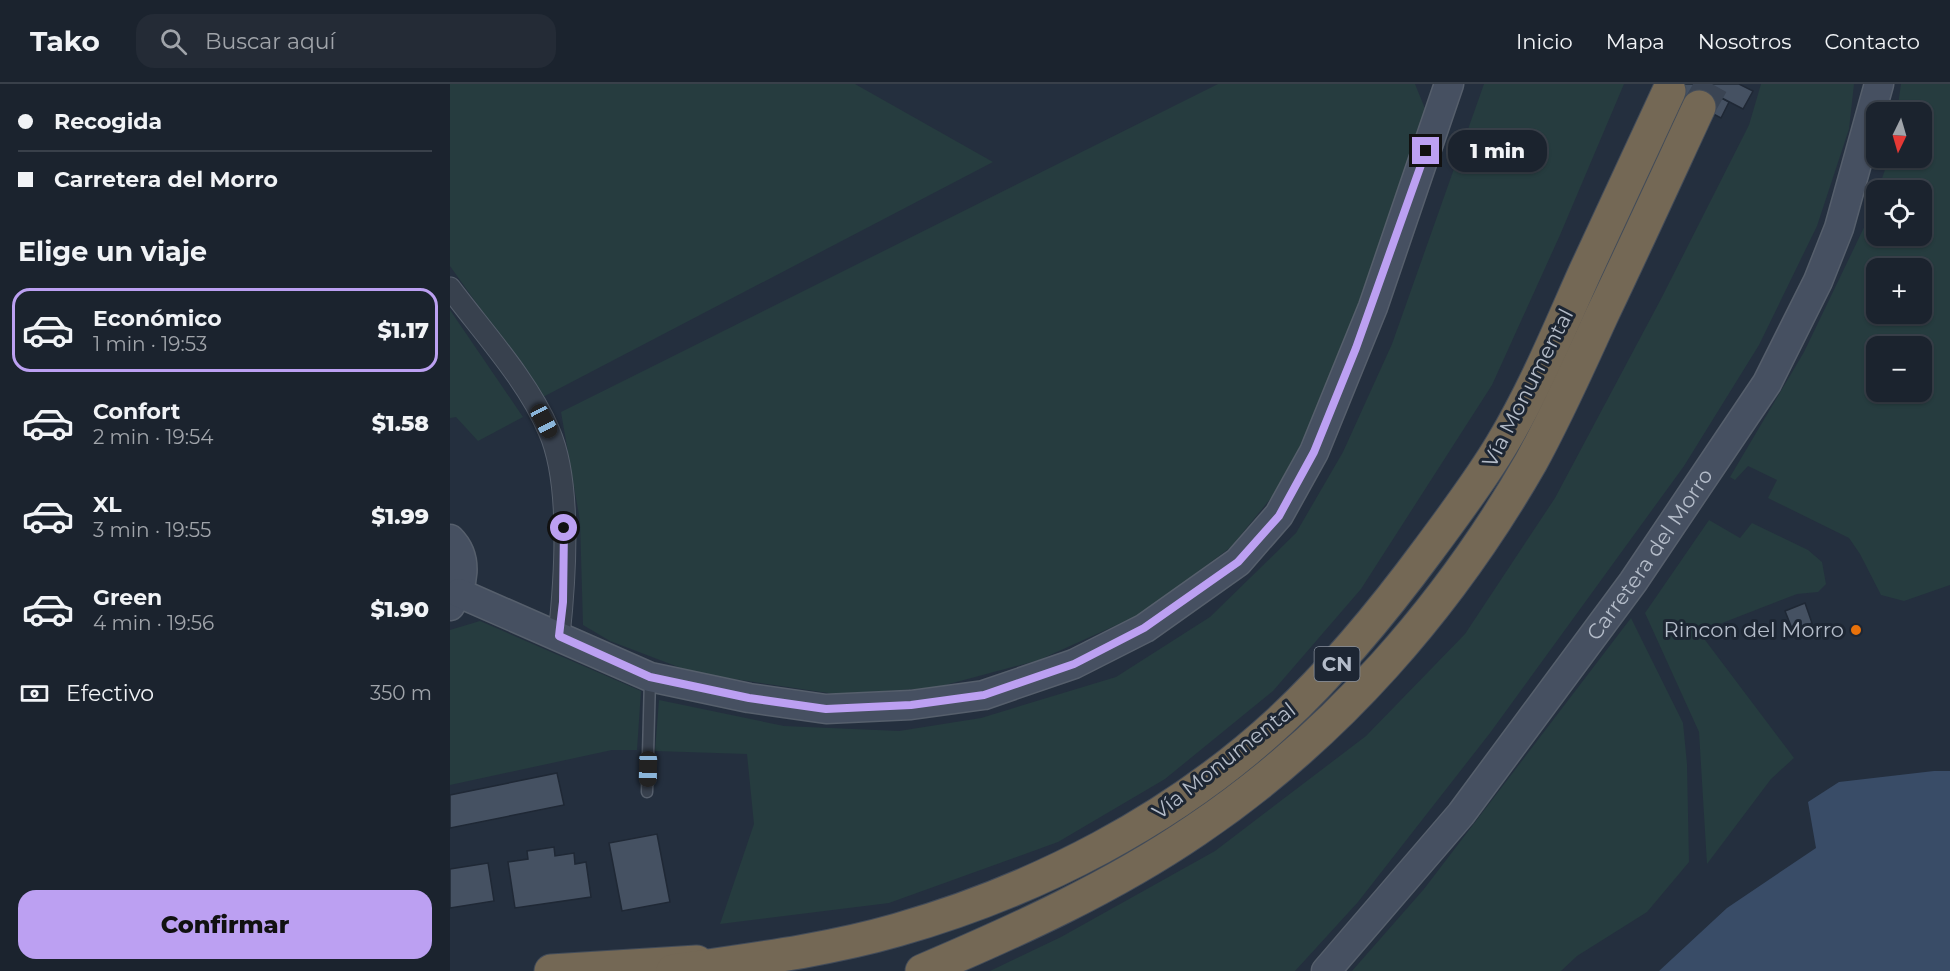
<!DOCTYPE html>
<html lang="es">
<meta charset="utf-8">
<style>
body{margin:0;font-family:Montserrat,sans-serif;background:#242b36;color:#f1f3f6;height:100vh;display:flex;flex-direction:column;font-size:22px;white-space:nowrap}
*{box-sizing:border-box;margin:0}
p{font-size:20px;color:#a0a4aa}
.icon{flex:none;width:33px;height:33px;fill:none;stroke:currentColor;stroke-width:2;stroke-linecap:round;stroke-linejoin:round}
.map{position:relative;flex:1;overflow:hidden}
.sheet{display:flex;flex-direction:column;background:#1b232e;width:450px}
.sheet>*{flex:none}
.guide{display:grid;align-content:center;height:132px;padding:0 18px;background:#1b232e}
.needle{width:39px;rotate:185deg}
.controls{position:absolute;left:1416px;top:18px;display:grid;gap:12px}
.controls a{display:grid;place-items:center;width:66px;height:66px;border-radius:12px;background:#1b232e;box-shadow:0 2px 4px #0004,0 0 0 2px #39404a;font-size:30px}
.end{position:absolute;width:27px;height:27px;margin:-14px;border:8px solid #bca0f2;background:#111;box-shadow:0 0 0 3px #111}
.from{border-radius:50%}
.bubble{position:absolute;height:42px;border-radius:18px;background:#1b232e;box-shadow:0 2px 4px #0004,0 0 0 2px #39404a;font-size:20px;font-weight:800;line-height:42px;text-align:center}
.car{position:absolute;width:18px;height:36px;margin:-18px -9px;border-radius:8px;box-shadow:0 0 4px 2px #0007;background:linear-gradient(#222 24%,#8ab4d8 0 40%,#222 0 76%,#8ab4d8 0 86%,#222 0)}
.guide b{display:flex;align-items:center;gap:21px;height:57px;font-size:22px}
.guide b+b{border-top:2px solid #39404a}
.guide i{width:15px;height:15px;background:#f1f3f6}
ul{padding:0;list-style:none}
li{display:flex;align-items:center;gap:18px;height:84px;margin:0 12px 9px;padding:0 6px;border:3px solid transparent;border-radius:18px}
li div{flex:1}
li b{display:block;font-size:22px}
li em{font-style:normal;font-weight:800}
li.on{border-color:#bca0f2}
li>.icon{width:54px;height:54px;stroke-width:1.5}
h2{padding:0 18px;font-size:27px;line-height:72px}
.pay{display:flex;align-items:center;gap:15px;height:66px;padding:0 18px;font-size:22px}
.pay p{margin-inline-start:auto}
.cta{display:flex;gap:12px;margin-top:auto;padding:12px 18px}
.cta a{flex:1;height:69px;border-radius:18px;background:#bca0f2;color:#111;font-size:24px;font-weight:800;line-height:69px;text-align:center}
header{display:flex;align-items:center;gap:36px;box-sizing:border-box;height:84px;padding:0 30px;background:#1b232e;border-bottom:2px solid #39404a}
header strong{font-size:28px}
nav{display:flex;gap:33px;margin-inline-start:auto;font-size:21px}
.search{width:420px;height:54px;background:#242b36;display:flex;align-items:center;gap:15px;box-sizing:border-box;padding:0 21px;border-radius:18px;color:#a0a4aa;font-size:22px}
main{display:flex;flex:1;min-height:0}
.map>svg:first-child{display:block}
.green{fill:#263c3f;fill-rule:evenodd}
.water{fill:#394c67}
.building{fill:#455162;stroke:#1f2835;stroke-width:1.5}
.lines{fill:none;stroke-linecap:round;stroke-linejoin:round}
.highway-tunnel{stroke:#3a4453;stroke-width:33;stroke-dasharray:33 16;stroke-linecap:butt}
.lane-casing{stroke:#565f6c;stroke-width:13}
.street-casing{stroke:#565f6c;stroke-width:23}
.secondary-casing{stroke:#565f6c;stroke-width:31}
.highway-casing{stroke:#434c59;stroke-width:35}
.lane{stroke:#38414e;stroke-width:10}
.street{stroke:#38414e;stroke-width:21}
.secondary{stroke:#465061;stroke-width:28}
.highway{stroke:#746855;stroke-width:33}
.route{stroke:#bca0f2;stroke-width:8}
.food-dot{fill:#e8710a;stroke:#1d2633;stroke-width:2}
.labels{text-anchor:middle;stroke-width:6;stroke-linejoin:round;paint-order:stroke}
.shield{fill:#1d2633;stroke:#878f9c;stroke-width:1.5}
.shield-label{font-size:20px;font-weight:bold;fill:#b4bcc9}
.street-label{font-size:21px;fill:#b4bcc9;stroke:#1d2633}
.poi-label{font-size:21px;fill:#b4bcc9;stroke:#1d2633;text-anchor:end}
</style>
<header>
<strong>Tako</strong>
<div class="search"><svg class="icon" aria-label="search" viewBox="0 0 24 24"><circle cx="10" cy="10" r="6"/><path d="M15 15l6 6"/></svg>Buscar aquí</div>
<nav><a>Inicio</a><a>Mapa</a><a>Nosotros</a><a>Contacto</a></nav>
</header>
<main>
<section class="sheet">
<div class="guide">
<b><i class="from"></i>Recogida</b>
<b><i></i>Carretera del Morro</b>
</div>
<h2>Elige un viaje</h2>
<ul>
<li class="on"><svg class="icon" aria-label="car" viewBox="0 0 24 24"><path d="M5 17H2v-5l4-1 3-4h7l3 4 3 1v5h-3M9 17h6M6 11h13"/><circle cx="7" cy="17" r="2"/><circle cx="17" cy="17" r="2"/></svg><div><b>Económico</b><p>1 min · 19:53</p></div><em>$1.17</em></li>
<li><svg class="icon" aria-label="car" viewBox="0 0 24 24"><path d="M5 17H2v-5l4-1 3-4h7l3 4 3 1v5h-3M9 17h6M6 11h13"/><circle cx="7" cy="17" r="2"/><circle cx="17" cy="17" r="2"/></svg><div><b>Confort</b><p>2 min · 19:54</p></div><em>$1.58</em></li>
<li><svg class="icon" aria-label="car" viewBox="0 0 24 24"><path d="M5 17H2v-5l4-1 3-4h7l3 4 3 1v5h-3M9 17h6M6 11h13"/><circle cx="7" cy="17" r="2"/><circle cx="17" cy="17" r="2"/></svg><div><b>XL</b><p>3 min · 19:55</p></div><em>$1.99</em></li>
<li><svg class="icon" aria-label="car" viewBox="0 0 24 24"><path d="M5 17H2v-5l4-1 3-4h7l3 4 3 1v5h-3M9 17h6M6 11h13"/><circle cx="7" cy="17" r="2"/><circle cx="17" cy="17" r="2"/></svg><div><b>Green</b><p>4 min · 19:56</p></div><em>$1.90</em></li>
</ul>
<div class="pay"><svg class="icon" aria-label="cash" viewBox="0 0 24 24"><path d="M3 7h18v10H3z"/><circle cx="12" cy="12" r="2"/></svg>Efectivo<p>350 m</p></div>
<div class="cta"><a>Confirmar</a></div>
</section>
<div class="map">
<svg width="1500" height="887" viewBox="0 0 1500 887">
<rect width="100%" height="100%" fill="#242f3e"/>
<g class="green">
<polygon points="0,0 405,0 543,78 93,313 0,182"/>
<polygon points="768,0 965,0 976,27 972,54 892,268 834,398 781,463 691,530 589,576 484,604 385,610 244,589 160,557 133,541 130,437 111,328"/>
<polygon points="1034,0 1174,0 1110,151 1042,301 911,505 823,607 715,695 608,758 439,819 270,840 304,740 297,670 205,667 209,616 334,642 449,647 531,634 666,593 760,533 846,449 893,368 942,260"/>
<polygon points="1311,0 1404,0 1399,45 1367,142 1309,261 1234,382 1040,649 908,818 845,887 540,887 611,853 765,767 916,652 1015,550 1105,414 1212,213 1299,41"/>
<path d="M1451 0H1500V501L1454 517 1431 511 1410 470 1399 454 1318 414 1327 396 1298 382 1285 396 1280 393 1354 268 1420 131 1426 112V152H1472V106H1428L1439 74H1472V28H1447ZM1472 184V230H1426V184ZM1472 262V308H1426V262Z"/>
<polygon points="0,226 73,333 28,357 6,333 0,334"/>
<polygon points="1259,436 1290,454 1302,439 1358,466 1372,478 1376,500 1368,508 1347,510 1249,548 1344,674 1321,695 1257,780 1249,648 1195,529"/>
<polygon points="1181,534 1233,639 1237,680 1239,778 1197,828 1127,872 1111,887 902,887 974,805"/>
<polygon points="30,537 191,607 187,666 162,666 0,701 0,546"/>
</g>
<polygon class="water" points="1484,687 1500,687 1500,887 1209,887 1277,824 1366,764 1358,718 1389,698"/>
<g class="building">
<polygon points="1206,0 1245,0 1279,18 1271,34"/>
<polygon points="1245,0 1289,0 1303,7 1293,25"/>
<polygon points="1355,519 1362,539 1343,547 1335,527"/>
<polygon points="107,689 114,721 0,744 0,711"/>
<polygon points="207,750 220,818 172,827 159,759"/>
<polygon points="104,763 105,772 124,769 125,780 136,778 141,813 65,824 58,778 78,775 77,767"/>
<polygon points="38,779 44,817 0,824 0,785"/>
</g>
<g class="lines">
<polyline class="highway-tunnel" points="1249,23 1262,0"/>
<g class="lane-casing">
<polyline id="lane" points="197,708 200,594"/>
</g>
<g class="street-casing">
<path id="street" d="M0 204C33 248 78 297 99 347 122 399 115 496 109 552"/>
</g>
<g class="secondary-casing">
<g id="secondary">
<path d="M0 455C19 474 14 502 0 522"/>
<polyline points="9,509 200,593 299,614 376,625 461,621 534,611 624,580 695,544 788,478 829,431 864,368 923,223 999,0"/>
<path id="s1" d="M876 887 1011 730 1183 498 1317 299 1368 197 1389 144 1429 0"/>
</g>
</g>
<g class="highway-casing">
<g id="highway">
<polyline points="101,887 247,878"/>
<path d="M223 887C298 876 374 867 447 846 587 806 723 736 830 637 886 585 934 526 979 465 1004 431 1030 397 1052 360 1085 305 1109 246 1135 188 1163 127 1191 67 1219 7"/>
<path d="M472 887C566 847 661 804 746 746 885 652 998 523 1081 378 1107 331 1129 281 1152 231 1185 162 1217 92 1249 23"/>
</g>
</g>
<use href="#lane" class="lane"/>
<use href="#street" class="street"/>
<use href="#secondary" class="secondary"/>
<use href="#highway" class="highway"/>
</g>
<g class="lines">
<polyline class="route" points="114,444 113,518 109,552 200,593 299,614 376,625 461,621 534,611 624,580 694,544 788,478 829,432 864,368 906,264 976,67"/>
</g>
<circle class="food-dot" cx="1406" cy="546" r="6"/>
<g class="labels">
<rect class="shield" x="864.5" y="563" width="45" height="34" rx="4.5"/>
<g class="shield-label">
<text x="887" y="587">CN</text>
</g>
<g class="street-label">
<text transform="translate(1078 304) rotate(-63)" y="7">Vía Monumental</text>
<text dy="7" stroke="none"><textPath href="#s1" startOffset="528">Carretera del Morro</textPath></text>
<text transform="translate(774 677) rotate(-38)" y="7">Vía Monumental</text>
</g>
<g class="poi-label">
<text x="1394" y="553">Rincon del Morro</text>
</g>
</g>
</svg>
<div class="controls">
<a><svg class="needle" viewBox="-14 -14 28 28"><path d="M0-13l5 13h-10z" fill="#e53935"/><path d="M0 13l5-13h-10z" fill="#a0a4aa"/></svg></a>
<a><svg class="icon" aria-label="locate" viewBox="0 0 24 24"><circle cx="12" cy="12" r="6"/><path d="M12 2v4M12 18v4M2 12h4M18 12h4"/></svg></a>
<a>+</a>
<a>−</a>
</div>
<i class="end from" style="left:114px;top:444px"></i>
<i class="end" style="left:976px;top:67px"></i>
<div class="bubble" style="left:998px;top:46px;width:99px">1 min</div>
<i class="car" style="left:94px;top:337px;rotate:152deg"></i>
<i class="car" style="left:198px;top:685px;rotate:181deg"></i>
</div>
</main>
